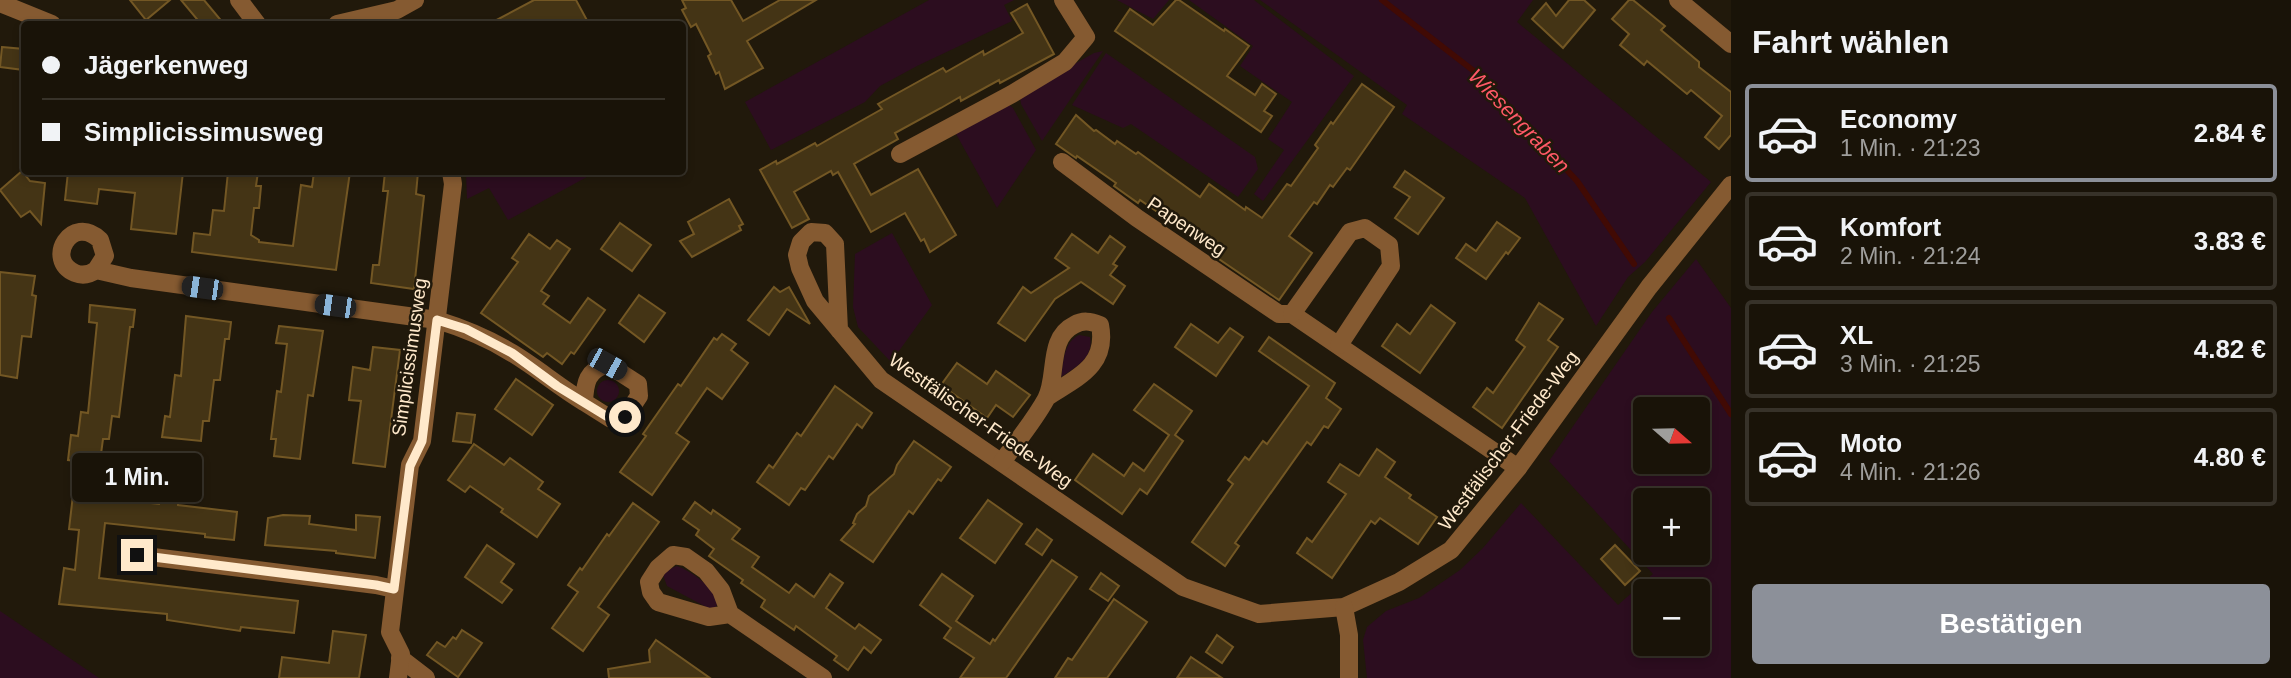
<!DOCTYPE html>
<html lang="de">
<meta charset="utf-8">
<style>
body{margin:0;font-family:Helvetica,sans-serif;background:#262016;color:#f1f3f6;height:100vh;display:flex;flex-direction:column;font-size:26px;white-space:nowrap}
*{box-sizing:border-box;margin:0}
p{font-size:23px;color:#9f9e9c}
.icon{flex:none;width:38px;height:38px;fill:none;stroke:currentColor;stroke-width:2;stroke-linecap:round;stroke-linejoin:round}
.map{position:relative;flex:1;overflow:hidden}
.panel{display:flex;flex-direction:column;background:#191308;width:560px}
.panel>*{flex:none}
.banner{position:absolute;left:21px;top:21px;width:665px;height:154px;border-radius:7px;box-shadow:0 4px 10px #0003,0 0 0 2px #373229;display:grid;align-content:center;height:154px;padding:0 21px;background:#191308}
.needle{width:46px;rotate:110deg}
.tools{position:absolute;left:1633px;top:397px;display:grid;gap:14px}
.tools a{display:grid;place-items:center;width:77px;height:77px;border-radius:7px;background:#191308;box-shadow:0 4px 10px #0003,0 0 0 2px #373229;font-size:35px}
.end{position:absolute;width:32px;height:32px;margin:-16px;border:9px solid #ffe9cb;background:#111;box-shadow:0 0 0 4px #111}
.from{border-radius:50%}
.bubble{position:absolute;height:49px;border-radius:7px;background:#191308;box-shadow:0 4px 10px #0003,0 0 0 2px #373229;font-size:23px;font-weight:700;line-height:49px;text-align:center}
.car{position:absolute;width:21px;height:42px;margin:-21px -10px;border-radius:9px;box-shadow:0 0 5px 2px #0007;background:linear-gradient(#222 24%,#8ab4d8 0 40%,#222 0 76%,#8ab4d8 0 86%,#222 0)}
.banner b{display:flex;align-items:center;gap:24px;height:66px;font-size:26px}
.banner b+b{border-top:2px solid #373229}
.banner i{width:18px;height:18px;background:#f1f3f6}
ul{padding:0;list-style:none}
li{display:flex;align-items:center;gap:21px;height:98px;margin:0 14px 10px;padding:0 7px;border:4px solid #373229;border-radius:7px}
li div{flex:1}
li b{display:block;font-size:26px}
li em{font-style:normal;font-weight:700}
li.current{border-color:#8c9099}
li>.icon{width:63px;height:63px;stroke-width:1.5}
h2{padding:0 21px;font-size:32px;line-height:84px}
.button{display:flex;gap:14px;margin-top:auto;padding:14px 21px}
.button a{flex:1;height:80px;border-radius:7px;background:#8c9099;color:#fff;font-size:28px;font-weight:700;line-height:80px;text-align:center}
main{display:flex;flex:1;min-height:0}
.map>svg:first-child{display:block}
.green{fill:#2c0d1f;fill-rule:evenodd}
.lines{fill:none;stroke-linecap:round;stroke-linejoin:round}
.stream{stroke:#410a04;stroke-width:6}
.building{fill:#443415;stroke:#735724;stroke-width:2}
.minor{stroke:#855a31;stroke-width:18}
.route{stroke:#ffe9cb;stroke-width:9}
.labels{text-anchor:middle;stroke-width:5;stroke-linejoin:round;paint-order:stroke}
.street-label{font-size:19px;fill:#ffe9cb;stroke:#21190b}
.water-label{font-size:21px;font-style:italic;fill:#ff5967;stroke:#21190b}
</style>
<main>
<div class="map">
<svg width="1731" height="678" viewBox="0 0 1731 678">
<rect width="100%" height="100%" fill="#21190b"/>
<g class="green">
<polygon points="929,0 1014,0 1004,5 1012,21 917,66 880,86 865,102 771,150 745,102"/>
<polygon points="1117,0 1169,0 1153,19"/>
<polygon points="1189,0 1254,0 1354,76 1263,201 1254,194 1284,150 1268,139 1292,102 1240,66 1253,46"/>
<polygon points="1260,0 1533,0 1517,22 1711,182 1645,262 1628,277 1596,326 1525,198 1402,114 1407,105"/>
<polygon points="1103,51 1042,141 1021,104 1020,97 1025,92 1094,53"/>
<polygon points="1106,53 1255,157 1258,169 1238,197 1131,124 1123,128 1072,105"/>
<polygon points="1008,104 1013,108 1036,150 997,208 955,132"/>
<polygon points="466,172 596,172 508,220 489,188 467,199"/>
<polygon points="892,233 932,305 891,362 858,327 853,307 855,254"/>
<path d="M1696 259 1731 308V678H1367L1363 640 1367 627 1386 611 1419 598 1460 570 1483 548 1521 503 1618 605 1653 574 1549 461 1652 312ZM1645 410H1698V462H1645ZM1645 500H1698V553H1645ZM1645 592H1698V644H1645Z"/>
<path d="M1079 335 1090 337C1094 358 1076 367 1061 377 1064 361 1063 343 1079 335Z"/>
<circle cx="608" cy="391" r="11"/>
<path d="M677 566C693 572 711 586 719 601L714 610 708 608 667 586 663 575 667 570Z"/>
<polygon points="0,611 99,678 0,678"/>
</g>
<g class="lines">
<g class="stream">
<polyline points="1382,0 1479,75 1577,181 1634,264"/>
<polyline points="1669,318 1731,414"/>
</g>
</g>
<g class="building">
<polygon points="130,0 170,0 146,20"/>
<polygon points="181,0 204,0 224,24 201,24"/>
<polygon points="534,0 576,0 589,24 489,24"/>
<polygon points="682,0 731,0 743,21 780,0 816,0 747,41 763,68 725,89 719,72 716,74 708,56 711,54 696,24 691,27 682,10 686,8"/>
<polygon points="1176,0 1179,0 1224,31 1225,29 1249,46 1227,76 1255,95 1262,84 1276,94 1264,111 1272,116 1261,132 1115,31 1130,9 1153,25"/>
<polygon points="1569,0 1584,0 1595,10 1563,48 1532,19 1546,3 1556,16"/>
<polygon points="1629,0 1633,0 1665,26 1661,30 1699,62 1699,67 1731,92 1731,135 1719,149 1705,137 1722,116 1691,90 1687,94 1647,61 1644,65 1620,45 1629,34 1612,19"/>
<polygon points="1027,4 1054,54 1000,83 999,80 961,101 960,97 941,108 895,133 898,139 854,164 871,195 918,169 956,235 930,252 924,239 921,241 905,213 871,232 838,172 833,175 831,171 794,192 809,219 792,228 760,170 776,161 777,164 815,143 817,146 836,135 882,109 878,104 943,68 946,72 983,51 984,55 1023,33 1011,13"/>
<polygon points="2,47 24,49 24,70 0,67"/>
<polygon points="1362,84 1394,107 1350,170 1347,168 1333,187 1330,185 1317,204 1314,202 1289,236 1312,253 1279,300 1213,255 1217,249 1182,223 1179,227 1140,200 1138,203 1114,186 1116,183 1077,156 1076,158 1056,144 1076,115 1094,131 1096,130 1115,144 1117,141 1136,154 1138,152 1200,197 1209,184 1245,210 1246,207 1262,218 1287,184 1291,186 1318,148 1315,145 1331,122 1333,124"/>
<polygon points="22,171 30,181 45,183 41,224 30,211 21,217 0,190"/>
<polygon points="1405,171 1444,198 1418,234 1395,218 1410,197 1394,187"/>
<polygon points="68,172 113,172 137,175 138,172 183,172 176,234 131,229 135,193 99,189 97,204 65,200"/>
<polygon points="228,172 258,172 256,186 261,186 259,208 254,208 251,235 259,240 259,242 293,246 301,185 312,187 314,172 350,172 336,270 192,252 194,233 210,235 213,210 224,211"/>
<polygon points="385,172 418,172 416,194 424,196 414,289 371,283 373,265 379,265 388,191 383,191"/>
<polygon points="729,199 743,224 739,226 741,230 692,257 680,241 694,234 688,222"/>
<polygon points="1497,222 1520,238 1508,254 1506,252 1486,279 1456,258 1466,244 1476,251"/>
<polygon points="620,223 651,245 632,271 601,249"/>
<polygon points="529,234 550,249 557,240 570,249 541,291 549,296 543,304 570,323 588,298 605,310 574,354 571,352 562,364 547,353 543,357 481,313 518,262 512,258"/>
<polygon points="1072,234 1098,253 1110,236 1125,247 1113,264 1117,266 1110,275 1125,286 1113,304 1081,282 1055,299 1025,341 998,323 1023,287 1031,293 1069,268 1055,258"/>
<polygon points="0,272 35,276 32,295 36,296 31,337 22,336 17,378 0,375"/>
<polygon points="774,287 780,292 789,287 810,324 787,309 769,335 748,320"/>
<polygon points="639,295 665,313 644,342 619,323"/>
<polygon points="1539,303 1563,319 1548,340 1558,347 1502,428 1473,407 1487,388 1493,393 1525,347 1516,340"/>
<polygon points="90,305 135,310 133,327 130,327 119,417 112,416 109,439 103,439 98,476 126,480 124,500 159,504 160,497 178,499 178,505 237,512 234,540 205,537 205,534 105,523 99,578 298,601 294,633 241,627 240,631 167,620 167,614 59,604 64,568 75,570 79,530 69,529 77,461 68,460 71,435 78,436 81,412 88,413 97,323 89,322"/>
<polygon points="1431,305 1455,323 1420,373 1382,346 1397,324 1410,334"/>
<polygon points="186,316 231,322 229,339 225,339 220,380 214,380 209,421 203,421 201,441 162,437 165,416 170,417 175,375 181,376"/>
<polygon points="1191,324 1218,343 1230,328 1243,337 1216,376 1175,347"/>
<polygon points="279,326 323,331 313,396 308,395 300,459 274,456 276,439 271,439 277,391 281,392 287,344 276,343"/>
<polygon points="722,334 736,344 731,350 748,363 722,399 707,388 676,433 689,442 652,495 620,472 646,436 643,434 678,384 681,386 714,338 717,340"/>
<polygon points="1269,337 1335,383 1326,398 1341,409 1328,428 1324,426 1311,445 1307,442 1235,543 1239,546 1225,566 1192,542 1233,484 1228,480 1245,457 1249,460 1263,441 1267,444 1309,386 1259,351"/>
<polygon points="373,347 400,350 385,467 353,463 361,401 349,400 353,367 370,370"/>
<polygon points="957,363 987,384 996,371 1030,395 1013,417 996,405 987,418 941,385"/>
<polygon points="516,379 553,405 532,435 495,409"/>
<polygon points="1154,384 1192,411 1175,435 1183,441 1147,494 1140,489 1122,514 1075,480 1093,454 1124,476 1133,463 1144,471 1169,435 1134,410"/>
<polygon points="835,386 872,413 862,428 857,424 833,459 829,456 805,490 801,488 789,505 757,482 769,465 773,468 797,433 801,436"/>
<polygon points="457,413 475,415 471,443 453,441"/>
<polygon points="914,441 951,467 941,481 938,479 913,514 909,511 873,562 841,540 855,524 853,523 857,514 866,506 869,496 894,474 897,465"/>
<polygon points="474,444 504,465 510,458 543,482 538,489 560,504 537,537 501,512 503,509 470,486 465,492 448,480"/>
<polygon points="1377,449 1395,462 1385,477 1411,495 1409,498 1437,517 1418,544 1380,518 1375,524 1371,521 1332,578 1297,553 1307,538 1312,542 1346,494 1328,482 1340,464 1359,476"/>
<polygon points="988,500 1022,524 995,563 960,538"/>
<polygon points="695,502 711,514 713,510 740,529 732,539 759,557 752,567 789,593 796,584 814,597 830,574 843,583 826,608 855,629 859,624 881,640 871,653 864,647 848,670 834,660 837,656 796,626 794,630 761,607 765,600 741,583 743,580 709,556 714,549 696,535 699,530 683,519"/>
<polygon points="633,503 659,522 598,607 609,615 583,651 552,628 578,592 568,585 580,568 582,570 607,534 609,536"/>
<polygon points="283,515 310,516 309,524 356,530 356,515 380,517 375,558 336,553 336,551 265,545 268,518"/>
<polygon points="1037,529 1052,540 1042,555 1026,544"/>
<polygon points="487,545 514,564 501,582 512,590 502,603 465,577"/>
<polygon points="1615,545 1640,571 1625,585 1601,559"/>
<polygon points="1052,560 1077,577 1006,678 960,678 974,658 944,638 951,628 920,605 942,574 973,596 956,621 990,644 993,639 995,641"/>
<polygon points="1101,573 1119,586 1108,601 1090,589"/>
<polygon points="1114,599 1147,622 1107,678 1055,678 1068,658 1072,660"/>
<polygon points="462,630 482,643 458,677 427,655 437,642 445,647 453,637 456,639"/>
<polygon points="333,631 366,635 359,678 279,678 282,657 329,663"/>
<polygon points="1217,635 1233,647 1222,663 1206,652"/>
<polygon points="656,640 710,678 609,678 608,669 650,662 649,650"/>
<polygon points="1191,657 1222,678 1177,678"/>
</g>
<g class="lines">
<g class="minor">
<polyline points="239,0 257,24"/>
<polyline points="1678,0 1731,44"/>
<polyline points="0,3 52,24"/>
<polyline points="337,24 397,10 415,0"/>
<polyline points="900,154 1012,94 1065,62 1086,37 1063,0"/>
<polyline points="1062,162 1137,218 1279,314 1292,314 1518,468"/>
<path d="M96 270 105 256 100 240C72 213 44 260 75 273 82 276 89 275 96 270L131 278 437 320C463 328 488 338 512 353 537 368 559 387 584 402 585 382 587 371 607 364L638 384 639 396 625 417 611 419 584 402"/>
<polyline points="1292,314 1350,232 1365,228 1389,245 1391,266 1339,345"/>
<polyline points="839,330 835,244 825,233 811,232 801,242 797,255 800,268 815,301 881,380 1183,587 1259,614 1344,607 1399,582 1451,550 1518,468 1649,287 1731,185"/>
<path d="M1002 462C1017 441 1034 421 1046 399 1058 377 1047 338 1074 325 1083 320 1090 321 1100 325 1108 366 1076 378 1047 397"/>
<polyline points="137,555 376,585 394,589"/>
<polyline points="1344,607 1349,635 1349,678"/>
<polyline points="730,614 709,617 658,602 651,592 649,582 658,568 673,555 686,557 706,571 721,590 730,614 823,678"/>
<polyline points="400,658 426,678"/>
<polyline points="398,678 401,654 390,632 410,465 422,441 453,184 451,172"/>
</g>
</g>
<g class="lines">
<polyline class="route" points="137,555 376,585 394,589 410,466 422,441 437,320 466,329 512,353 557,386 611,419 625,417"/>
</g>
<g class="labels">
<g class="street-label">
<text transform="translate(1187 226) rotate(34)" y="7">Papenweg</text>
<text transform="translate(409 357) rotate(-82)" y="7">Simplicissimusweg</text>
<text transform="translate(981 420) rotate(35)" y="7">Westfälischer-Friede-Weg</text>
<text transform="translate(1508 440) rotate(-53)" y="7">Westfälischer-Friede-Weg</text>
</g>
<g class="water-label">
<text transform="translate(1519 121) rotate(46)" y="7">Wiesengraben</text>
</g>
</g>
</svg>
<div class="tools">
<a><svg class="needle" viewBox="-14 -14 28 28"><path d="M0-13l5 13h-10z" fill="#e53935"/><path d="M0 13l5-13h-10z" fill="#9f9e9c"/></svg></a>
<a>+</a>
<a>−</a>
</div>
<i class="end from" style="left:625px;top:417px"></i>
<i class="end" style="left:137px;top:555px"></i>
<div class="bubble" style="left:72px;top:453px;width:130px">1 Min.</div>
<i class="car" style="left:202px;top:288px;rotate:278deg"></i>
<i class="car" style="left:335px;top:306px;rotate:278deg"></i>
<i class="car" style="left:607px;top:364px;rotate:119deg"></i>
<div class="banner">
<b><i class="from"></i>Jägerkenweg</b>
<b><i></i>Simplicissimusweg</b>
</div>
</div>
<section class="panel">
<h2>Fahrt wählen</h2>
<ul>
<li class="current"><svg class="icon" aria-label="car" viewBox="0 0 24 24"><path d="M5 17H2v-5l4-1 3-4h7l3 4 3 1v5h-3M9 17h6M6 11h13"/><circle cx="7" cy="17" r="2"/><circle cx="17" cy="17" r="2"/></svg><div><b>Economy</b><p>1 Min. · 21:23</p></div><em>2.84 €</em></li>
<li><svg class="icon" aria-label="car" viewBox="0 0 24 24"><path d="M5 17H2v-5l4-1 3-4h7l3 4 3 1v5h-3M9 17h6M6 11h13"/><circle cx="7" cy="17" r="2"/><circle cx="17" cy="17" r="2"/></svg><div><b>Komfort</b><p>2 Min. · 21:24</p></div><em>3.83 €</em></li>
<li><svg class="icon" aria-label="car" viewBox="0 0 24 24"><path d="M5 17H2v-5l4-1 3-4h7l3 4 3 1v5h-3M9 17h6M6 11h13"/><circle cx="7" cy="17" r="2"/><circle cx="17" cy="17" r="2"/></svg><div><b>XL</b><p>3 Min. · 21:25</p></div><em>4.82 €</em></li>
<li><svg class="icon" aria-label="car" viewBox="0 0 24 24"><path d="M5 17H2v-5l4-1 3-4h7l3 4 3 1v5h-3M9 17h6M6 11h13"/><circle cx="7" cy="17" r="2"/><circle cx="17" cy="17" r="2"/></svg><div><b>Moto</b><p>4 Min. · 21:26</p></div><em>4.80 €</em></li>
</ul>
<div class="button"><a>Bestätigen</a></div>
</section>
</main>
